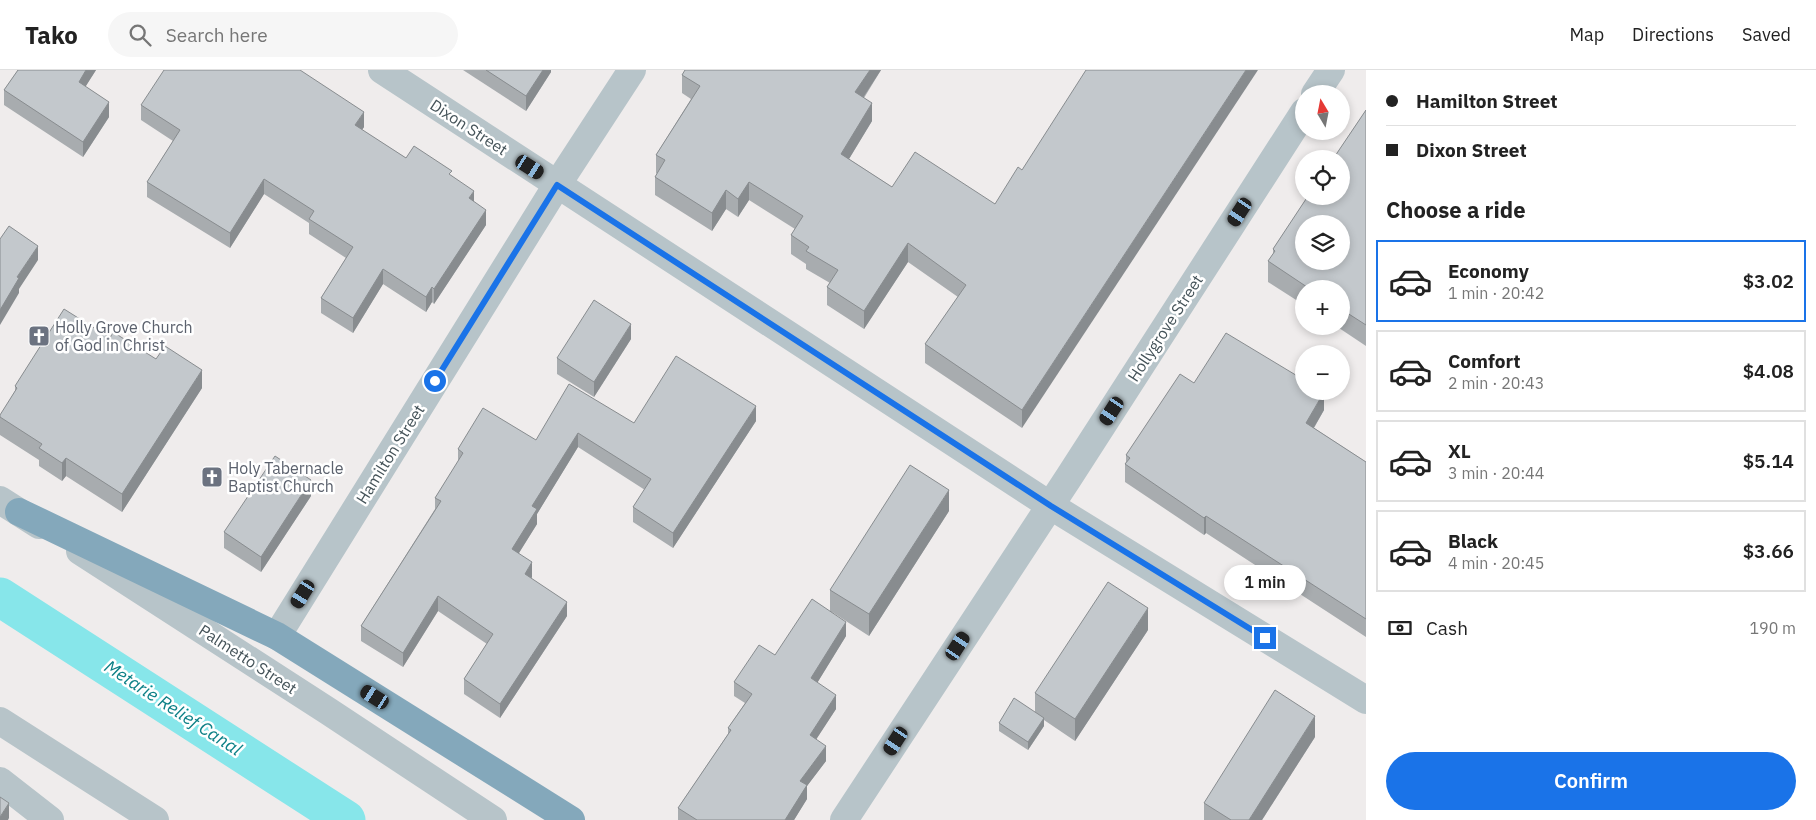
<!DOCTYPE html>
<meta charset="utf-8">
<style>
body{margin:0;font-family:"IBM Plex Sans",sans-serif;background:#f6f6f6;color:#222;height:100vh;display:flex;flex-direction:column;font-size:19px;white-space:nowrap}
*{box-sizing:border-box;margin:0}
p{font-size:16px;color:#767676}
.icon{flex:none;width:28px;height:28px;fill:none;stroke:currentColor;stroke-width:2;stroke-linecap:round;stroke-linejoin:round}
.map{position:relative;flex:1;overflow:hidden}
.panel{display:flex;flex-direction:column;background:#fff;width:450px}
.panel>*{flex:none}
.hud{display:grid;align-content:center;height:110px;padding:0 20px;background:#fff}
.needle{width:32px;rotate:350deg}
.tools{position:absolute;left:1295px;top:15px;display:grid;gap:10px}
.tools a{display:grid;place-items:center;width:55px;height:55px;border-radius:50%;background:#fff;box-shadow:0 2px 8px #0003;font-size:25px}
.end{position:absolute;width:22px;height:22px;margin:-11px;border:6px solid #1a73e8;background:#fff;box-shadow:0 0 0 2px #fff}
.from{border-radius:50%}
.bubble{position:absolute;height:35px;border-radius:18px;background:#fff;box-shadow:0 2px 8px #0003;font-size:16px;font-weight:600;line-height:35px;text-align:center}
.car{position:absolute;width:15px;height:30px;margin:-15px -8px;border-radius:6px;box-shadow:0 0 4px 1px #0007;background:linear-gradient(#222 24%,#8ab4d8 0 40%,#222 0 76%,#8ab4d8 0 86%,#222 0)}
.hud b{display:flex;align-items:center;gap:18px;height:48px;font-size:19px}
.hud b+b{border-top:1px solid #e0e0e0}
.hud i{width:12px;height:12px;background:#222}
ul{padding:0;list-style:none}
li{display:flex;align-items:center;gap:15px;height:82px;margin:0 10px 8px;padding:0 10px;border:2px solid #e0e0e0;border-radius:0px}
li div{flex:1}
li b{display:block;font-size:19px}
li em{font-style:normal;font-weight:600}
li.active{border-color:#1a73e8}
li>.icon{width:45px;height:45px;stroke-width:1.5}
h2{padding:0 20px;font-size:22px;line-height:60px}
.pay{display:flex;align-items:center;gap:12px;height:55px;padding:0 20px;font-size:19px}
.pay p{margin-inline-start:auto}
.action{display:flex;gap:10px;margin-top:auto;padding:10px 20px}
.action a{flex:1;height:58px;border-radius:30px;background:#1a73e8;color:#fff;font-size:20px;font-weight:600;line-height:58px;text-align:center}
header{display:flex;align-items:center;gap:30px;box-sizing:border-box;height:70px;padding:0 25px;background:#fff;border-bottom:1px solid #e0e0e0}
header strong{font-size:24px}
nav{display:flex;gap:28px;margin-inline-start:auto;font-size:18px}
.search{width:350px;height:45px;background:#f6f6f6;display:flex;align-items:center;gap:12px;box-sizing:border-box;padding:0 18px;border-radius:28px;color:#767676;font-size:19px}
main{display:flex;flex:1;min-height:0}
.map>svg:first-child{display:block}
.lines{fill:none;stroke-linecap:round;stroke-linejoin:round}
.canal{stroke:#87e6ea;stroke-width:39}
.minor{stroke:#b7c4c9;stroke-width:28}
.highway{stroke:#84a8bb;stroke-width:28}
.wall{fill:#a8acaf}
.shaded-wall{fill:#888c8f}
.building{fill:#c3c8cc;stroke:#888c8f;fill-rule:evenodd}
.route{stroke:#1a73e8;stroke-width:6}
.labels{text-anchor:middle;stroke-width:5;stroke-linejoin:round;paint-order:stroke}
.street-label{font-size:16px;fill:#455359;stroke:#fff}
.worship-label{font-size:16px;fill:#5b616d;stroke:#fff;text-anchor:start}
.water-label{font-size:18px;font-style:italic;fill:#0e8187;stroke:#fff}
</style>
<header>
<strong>Tako</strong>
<div class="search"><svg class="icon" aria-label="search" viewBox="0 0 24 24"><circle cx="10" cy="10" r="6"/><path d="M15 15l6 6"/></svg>Search here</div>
<nav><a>Map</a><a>Directions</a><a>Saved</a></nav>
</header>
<main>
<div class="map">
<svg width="1366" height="750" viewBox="0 0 1366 750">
<rect width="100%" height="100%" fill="#efecec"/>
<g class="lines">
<polyline class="canal" points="0,527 346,750"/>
<g class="minor">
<polyline points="382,0 1051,436 1366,630"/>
<polyline points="1315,24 1331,0"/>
<polyline points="0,430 39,455"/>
<polyline points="80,481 328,641 493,750"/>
<polyline points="277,566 557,115 632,0"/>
<polyline points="0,651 155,750"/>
<polyline points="0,711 50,750"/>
<polyline points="844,750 1069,407 1304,42"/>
</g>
<polyline class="highway" points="19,442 277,566 571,750"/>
</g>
<g class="wall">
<polygon points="18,0 96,0 85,17 109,47 83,87 4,35 4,20"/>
<polygon points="463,0 551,0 551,2 526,41"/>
<polygon points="685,0 881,0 864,28 872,51 849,89 892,117 995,134 1022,100 1022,358 925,293 925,274 958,227 908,192 864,259 827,235 827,217 830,213 806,199 806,194 791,184 791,165 795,159 749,130 738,147 726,139 712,161 655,125 655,107 657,104 656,103 656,85 691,29 682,23 682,5"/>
<polygon points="141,35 364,57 362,60 406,88 452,106 474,132 486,155 434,234 432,232 426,242 383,214 353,263 321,243 321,228 346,188 309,164 309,153 264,124 230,178 147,127 147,112 173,71 141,50"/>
<polygon points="1366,40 1366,276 1336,256 1341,256 1341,219 1304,219 1304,235 1268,212 1268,191 1273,184 1273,179"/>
<polygon points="110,268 202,318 122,442 66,406 62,411 39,396 39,390 0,365 0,347 15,321 15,316"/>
<polygon points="631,269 594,327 557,304 557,288"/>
<polygon points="1194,313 1324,340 1314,358 1366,392 1366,567 1206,463 1204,465 1125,412 1125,394 1126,392 1126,385"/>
<polygon points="756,351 673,478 633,452 633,437 645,420 578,377 537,444 537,454 519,483 532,507 531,508 567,546 500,648 464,624 464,609 487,574 438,541 403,597 361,571 361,556 435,439 435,428 458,392 458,379 536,370 634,353"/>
<polygon points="311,426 261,502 224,478 224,462"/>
<polygon points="949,441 869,566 832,542 846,566 817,613 836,639 816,669 826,691 807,716 807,729 794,750 678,750 678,738 728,664 728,658 745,633 734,626 734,612 775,585 830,541 830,520"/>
<polygon points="1148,560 1075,671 1044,650 1044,656 1028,680 999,661 999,653 1035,642 1035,623"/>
<polygon points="1315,667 1262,750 1204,750 1204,733"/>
</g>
<g class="shaded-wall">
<polygon points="86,0 96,0 79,27 79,12"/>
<polygon points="543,0 551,0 551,2 526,41 526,26"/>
<polygon points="870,0 881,0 855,40 855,22"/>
<polygon points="1246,0 1258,0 1022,358 1022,340"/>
<polygon points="109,32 109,47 83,87 83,72"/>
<polygon points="872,33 872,51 841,102 841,84"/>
<polygon points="364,42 364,57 355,70 355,55"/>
<polygon points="264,109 264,124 230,178 230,163"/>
<polygon points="749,112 749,130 738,147 738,129"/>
<polygon points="726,120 726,139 712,161 712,143"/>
<polygon points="474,121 474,136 469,128"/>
<polygon points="486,140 486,155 434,234 434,219"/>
<polygon points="908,173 908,192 864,259 864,241"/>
<polygon points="38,176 38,190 19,219 19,223 0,255 0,240 17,207"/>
<polygon points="383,199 383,214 353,263 353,248"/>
<polygon points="432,217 432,232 426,242 426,227"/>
<polygon points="631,254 631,269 594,327 594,312"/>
<polygon points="202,300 202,318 122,442 122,424"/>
<polygon points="1324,322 1324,340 1306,371 1306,353"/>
<polygon points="756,336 756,351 673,478 673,463"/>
<polygon points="578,363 578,377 537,444 537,454 512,494 512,479 532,436"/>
<polygon points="66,388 66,406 62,411 62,393"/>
<polygon points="311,410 311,426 261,502 261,487"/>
<polygon points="949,420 949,441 869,566 869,544"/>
<polygon points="1206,446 1206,463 1204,465 1204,448"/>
<polygon points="532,492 532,507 525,519 525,504"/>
<polygon points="438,526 438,541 403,597 403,583"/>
<polygon points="567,532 567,546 500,648 500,634"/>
<polygon points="1148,538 1148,560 1075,671 1075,649"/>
<polygon points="846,552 846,566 811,623 811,608"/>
<polygon points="836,625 836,639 810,679 810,665"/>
<polygon points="1315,646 1315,667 1262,750 1249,750"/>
<polygon points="1044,648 1044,656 1028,680 1028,672"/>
<polygon points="826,676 826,691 807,716 807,729 794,750 785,750 800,711"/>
<polygon points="9,733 9,748 8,750 0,750 0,747"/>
</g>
<g class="building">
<polygon points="18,0 86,0 79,12 109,32 83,72 4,20"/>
<polygon points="164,0 300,0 364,42 355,55 406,88 414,76 452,101 449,104 474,121 469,128 486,140 434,219 432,217 426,227 383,199 353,248 321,228 353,177 309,149 314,141 264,109 230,163 147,112 180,60 141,35"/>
<polygon points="486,0 543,0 526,26"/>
<polygon points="685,0 870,0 855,22 872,33 841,84 892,117 915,82 995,134 1018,97 1022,100 1086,0 1246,0 1022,340 925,274 966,215 908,173 864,241 827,217 838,200 806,181 809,177 791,165 803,146 749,112 738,129 726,120 712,143 655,107 665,90 656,85 700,16 682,5"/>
<path d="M1366 40V255L1341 239V219H1310L1268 191 1275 181 1273 179 1308 126H1341V89H1333ZM1304 154H1341V191H1304Z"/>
<polygon points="9,156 38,176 17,207 19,208 0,240 0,169"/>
<polygon points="594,230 631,254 594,312 557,288"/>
<polygon points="64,239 110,268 113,262 156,289 165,276 202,300 122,424 66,388 62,393 39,378 42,374 0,347 0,345 17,318 15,316"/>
<polygon points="1226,263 1304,310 1304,321 1322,321 1324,322 1306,353 1366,392 1366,549 1206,446 1204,448 1125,394 1130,388 1126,385 1180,304 1194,313"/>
<polygon points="676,286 756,336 673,463 633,437 651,409 578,363 532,436 537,439 512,479 532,492 525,504 567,532 500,634 464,609 493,564 438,526 403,583 361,556 441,431 435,428 463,383 458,379 483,338 536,370 569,314 634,353"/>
<polygon points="275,386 311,410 261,487 224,462"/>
<polygon points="910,395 949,420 869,544 830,520"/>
<polygon points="1108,512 1148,538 1075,649 1035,623"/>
<polygon points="812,529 846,552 811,608 836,625 810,665 826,676 800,711 807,715 785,750 697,750 678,738 731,660 728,658 752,624 734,612 759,575 775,585"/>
<polygon points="1275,620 1315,646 1249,750 1231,750 1204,733"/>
<polygon points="1014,628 1044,648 1028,672 999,653"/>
<polygon points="0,727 9,733 0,747"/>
</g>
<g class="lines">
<polyline class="route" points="435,311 557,115 1051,436 1265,568"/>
</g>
<defs>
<g id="church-square" transform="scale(1.125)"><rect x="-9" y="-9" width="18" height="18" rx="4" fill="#6b7280" stroke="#fff"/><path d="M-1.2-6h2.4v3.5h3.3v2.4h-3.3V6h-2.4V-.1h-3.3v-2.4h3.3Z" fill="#fff"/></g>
</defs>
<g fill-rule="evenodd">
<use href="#church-square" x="39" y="266"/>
<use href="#church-square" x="212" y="407"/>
</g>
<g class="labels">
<g class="street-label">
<text transform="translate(469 57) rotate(33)" y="6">Dixon Street</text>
<text transform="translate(1165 258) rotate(-57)" y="6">Hollygrove Street</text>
<text transform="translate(390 384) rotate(-58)" y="6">Hamilton Street</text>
<text transform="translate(248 589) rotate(33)" y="6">Palmetto Street</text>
</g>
<g class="worship-label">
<text x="55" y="263">Holly Grove Church<tspan x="55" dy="18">of God in Christ</tspan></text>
<text x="228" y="404">Holy Tabernacle<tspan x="228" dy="18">Baptist Church</tspan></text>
</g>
<g class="water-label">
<text transform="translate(173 638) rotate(33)" y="6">Metarie Relief Canal</text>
</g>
</g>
</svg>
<div class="tools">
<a><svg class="needle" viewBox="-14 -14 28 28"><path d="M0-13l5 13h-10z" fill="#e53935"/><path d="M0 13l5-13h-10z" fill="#767676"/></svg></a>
<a><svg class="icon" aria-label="locate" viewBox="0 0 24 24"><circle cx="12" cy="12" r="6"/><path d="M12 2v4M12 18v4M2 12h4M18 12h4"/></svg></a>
<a><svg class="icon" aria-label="layers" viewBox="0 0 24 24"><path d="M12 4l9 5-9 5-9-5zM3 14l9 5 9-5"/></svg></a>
<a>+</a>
<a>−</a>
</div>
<i class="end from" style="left:435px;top:311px"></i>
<i class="end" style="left:1265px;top:568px"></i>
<div class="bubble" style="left:1224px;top:495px;width:82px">1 min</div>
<i class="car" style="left:530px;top:97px;rotate:123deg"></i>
<i class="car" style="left:1240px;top:142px;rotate:213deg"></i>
<i class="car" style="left:1112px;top:341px;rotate:213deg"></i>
<i class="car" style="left:303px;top:524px;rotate:212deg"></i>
<i class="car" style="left:958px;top:576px;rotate:33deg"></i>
<i class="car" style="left:375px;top:627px;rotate:302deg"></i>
<i class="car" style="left:896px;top:671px;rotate:213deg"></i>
</div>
<section class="panel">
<div class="hud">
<b><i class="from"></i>Hamilton Street</b>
<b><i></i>Dixon Street</b>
</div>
<h2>Choose a ride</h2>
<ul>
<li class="active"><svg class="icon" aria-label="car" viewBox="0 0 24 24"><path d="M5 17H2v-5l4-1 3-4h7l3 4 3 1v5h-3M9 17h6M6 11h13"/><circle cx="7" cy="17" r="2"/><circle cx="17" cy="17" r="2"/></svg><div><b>Economy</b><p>1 min · 20:42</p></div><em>$3.02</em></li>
<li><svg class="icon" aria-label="car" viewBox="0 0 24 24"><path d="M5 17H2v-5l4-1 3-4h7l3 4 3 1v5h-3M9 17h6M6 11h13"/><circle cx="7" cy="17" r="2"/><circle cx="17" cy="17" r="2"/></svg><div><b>Comfort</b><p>2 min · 20:43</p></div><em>$4.08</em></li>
<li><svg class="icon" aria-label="car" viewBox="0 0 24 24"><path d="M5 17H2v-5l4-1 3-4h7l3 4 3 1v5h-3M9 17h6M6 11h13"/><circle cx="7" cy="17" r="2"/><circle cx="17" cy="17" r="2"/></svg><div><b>XL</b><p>3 min · 20:44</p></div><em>$5.14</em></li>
<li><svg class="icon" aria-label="car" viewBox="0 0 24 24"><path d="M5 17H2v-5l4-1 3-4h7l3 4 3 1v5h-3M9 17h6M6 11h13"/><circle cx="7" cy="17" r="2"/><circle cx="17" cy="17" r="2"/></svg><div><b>Black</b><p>4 min · 20:45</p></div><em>$3.66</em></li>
</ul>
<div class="pay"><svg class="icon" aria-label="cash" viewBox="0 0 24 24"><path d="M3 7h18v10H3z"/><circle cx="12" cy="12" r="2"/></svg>Cash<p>190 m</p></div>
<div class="action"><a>Confirm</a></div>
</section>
</main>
